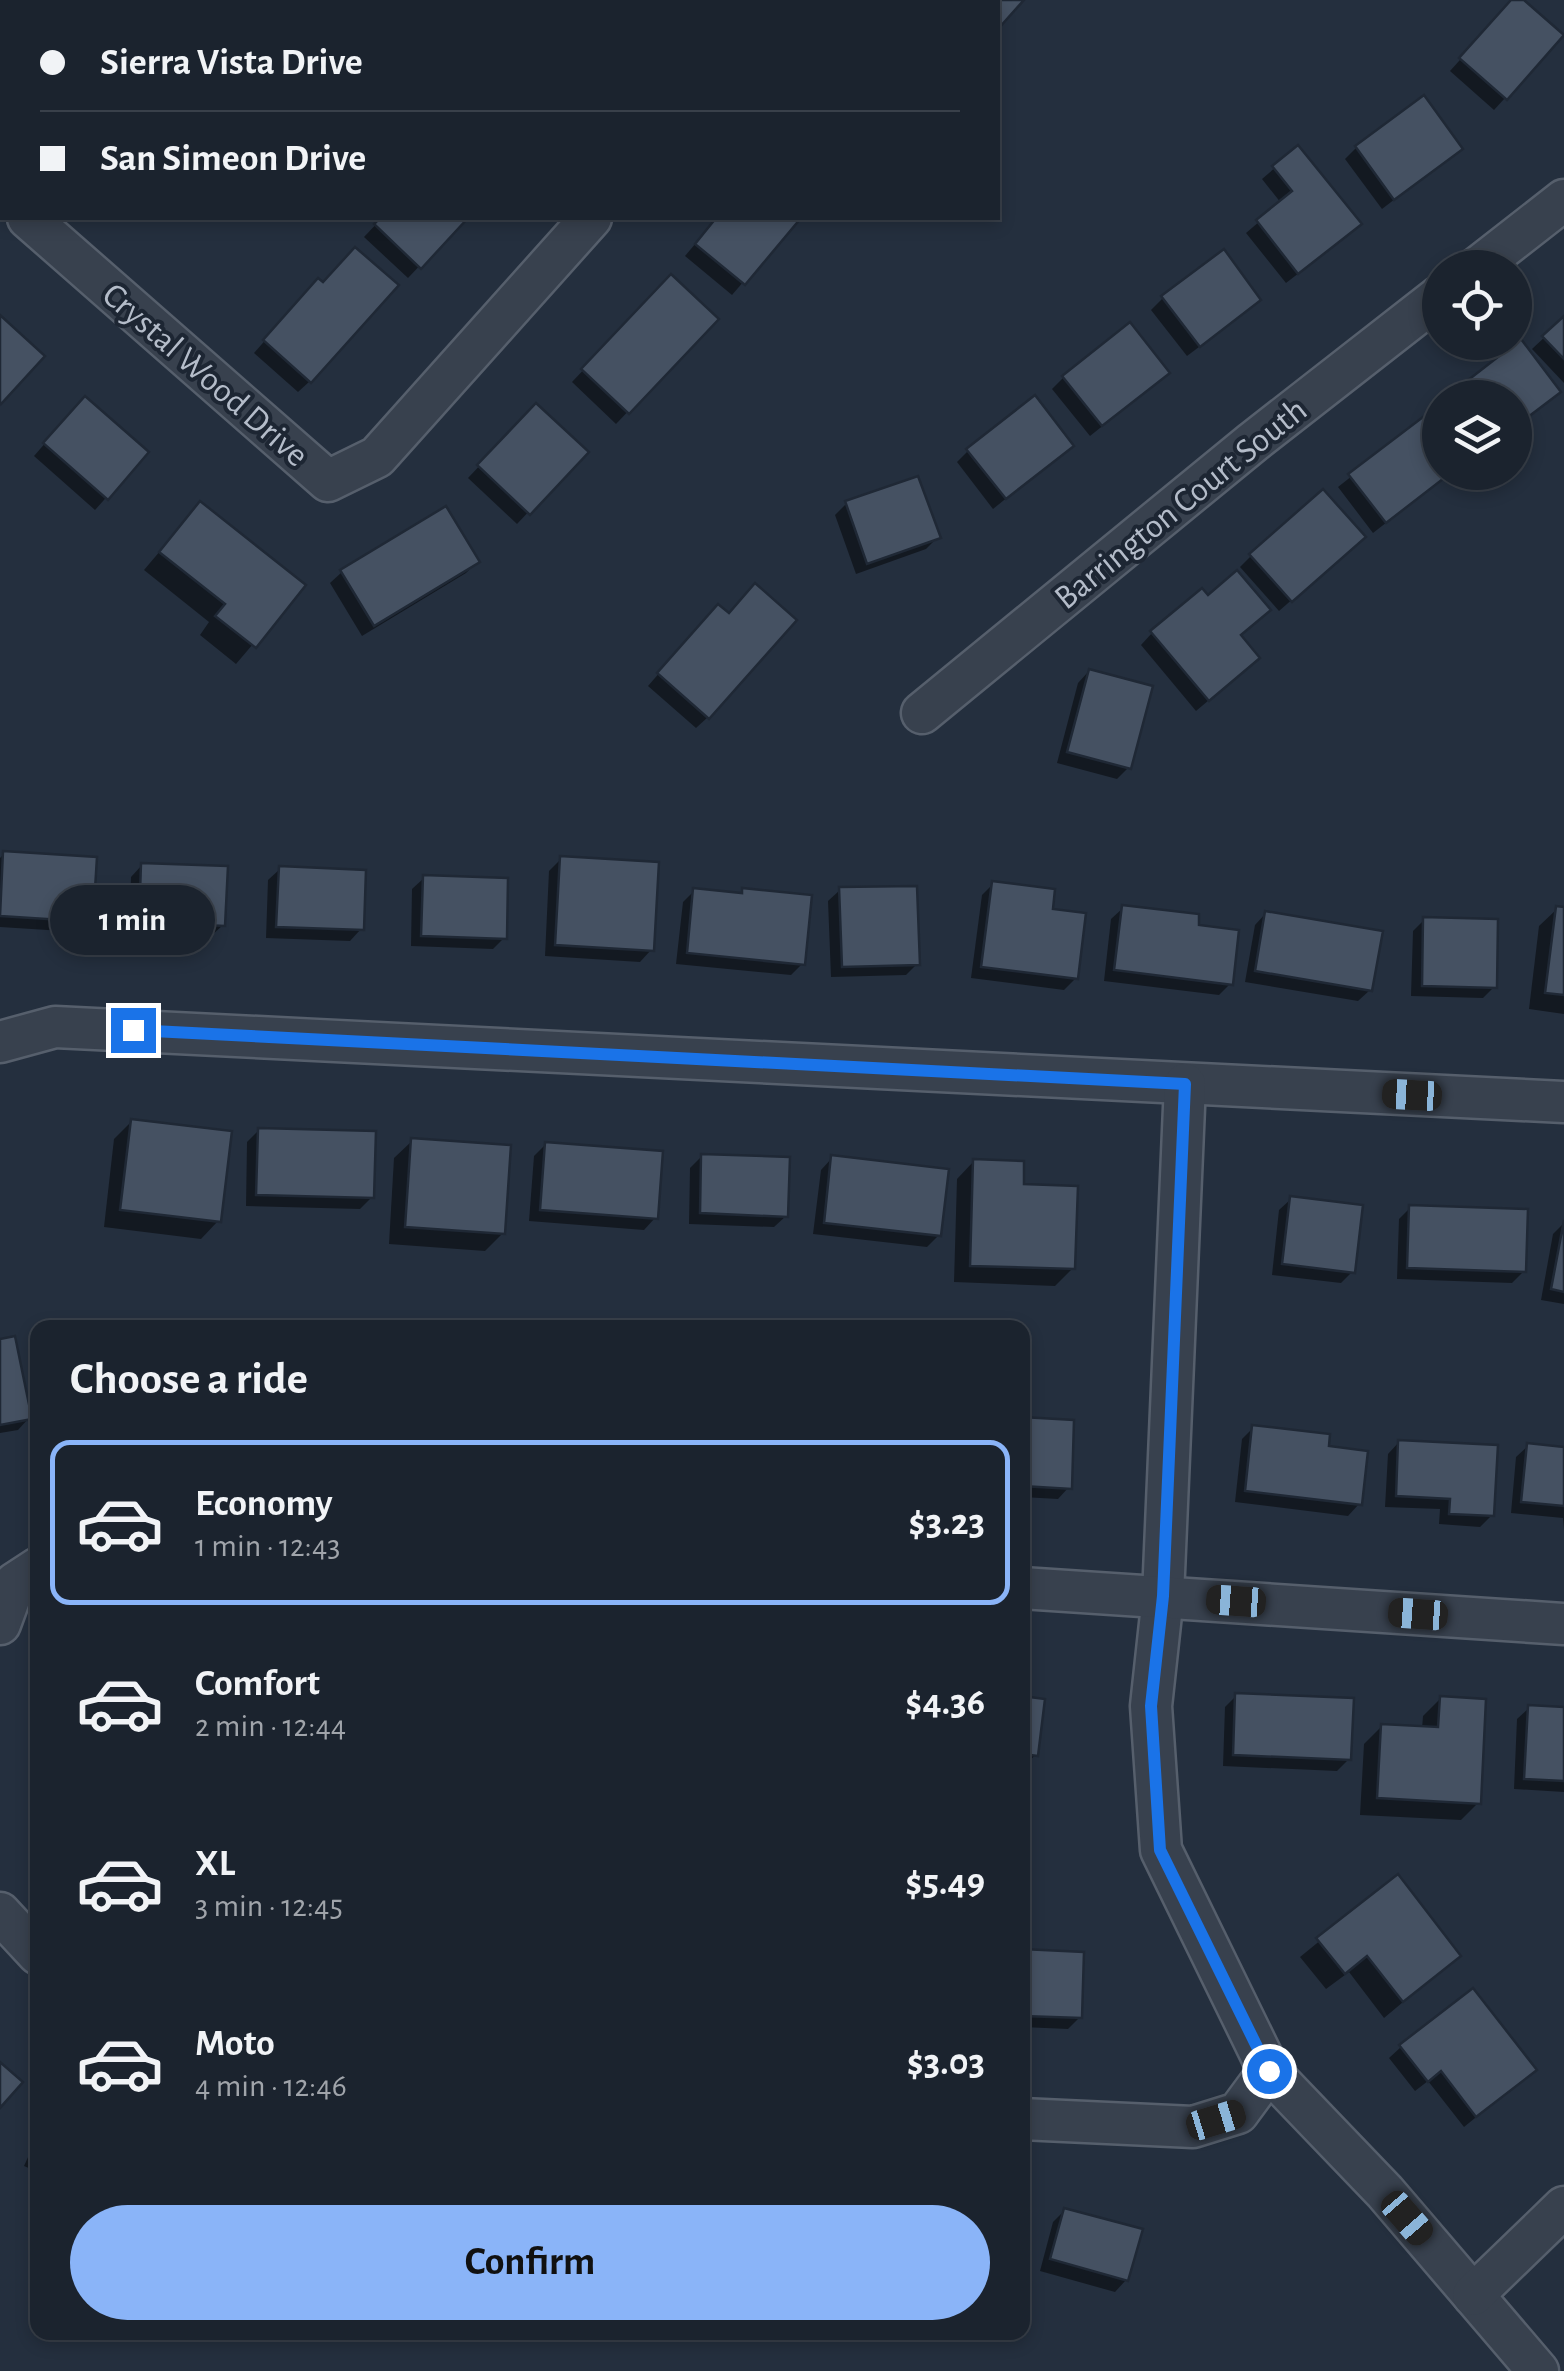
<!DOCTYPE html>
<meta charset="utf-8">
<style>
body{margin:0;font-family:"Alegreya Sans",sans-serif;background:#282f3a;color:#f1f3f6;height:100vh;display:flex;flex-direction:column;font-size:38px;white-space:nowrap}
*{box-sizing:border-box;margin:0}
p{font-size:32px;color:#a0a4aa}
.icon{flex:none;width:55px;height:55px;fill:none;stroke:currentColor;stroke-width:2;stroke-linecap:round;stroke-linejoin:round}
.map{position:relative;flex:1;overflow:hidden}
.details{position:absolute;left:30px;top:1320px;width:1000px;height:1020px;display:flex;flex-direction:column;background:#1b232e;border-radius:20px;box-shadow:0 5px 15px #0003,0 0 0 2px #39404a}
.details>*{flex:none}
.hud{position:absolute;left:0px;top:0px;width:1000px;height:220px;box-shadow:0 5px 15px #0003,0 0 0 2px #39404a;display:grid;align-content:center;height:220px;padding:0 40px;background:#1b232e}
.buttons{position:absolute;left:1422px;top:250px;display:grid;gap:20px}
.buttons a{display:grid;place-items:center;width:110px;height:110px;border-radius:50%;background:#1b232e;box-shadow:0 5px 15px #0003,0 0 0 2px #39404a;font-size:50px}
.end{position:absolute;width:45px;height:45px;margin:-22px;border:12px solid #1a73e8;background:#fff;box-shadow:0 0 0 5px #fff}
.from{border-radius:50%}
.bubble{position:absolute;height:70px;border-radius:35px;background:#1b232e;box-shadow:0 5px 15px #0003,0 0 0 2px #39404a;font-size:32px;font-weight:700;line-height:70px;text-align:center}
.car{position:absolute;width:30px;height:60px;margin:-30px -15px;border-radius:12px;box-shadow:0 0 8px 2px #0007;background:linear-gradient(#222 24%,#8ab4d8 0 40%,#222 0 76%,#8ab4d8 0 86%,#222 0)}
.hud b{display:flex;align-items:center;gap:35px;height:95px;font-size:38px}
.hud b+b{border-top:2px solid #39404a}
.hud i{width:25px;height:25px;background:#f1f3f6}
ul{padding:0;list-style:none}
li{display:flex;align-items:center;gap:30px;height:165px;margin:0 20px 15px;padding:0 20px;border:5px solid transparent;border-radius:20px}
li div{flex:1}
li b{display:block;font-size:38px}
li em{font-style:normal;font-weight:700}
li.selected{border-color:#8ab4f8}
li>.icon{width:90px;height:90px;stroke-width:1.5}
h2{padding:0 40px;font-size:45px;line-height:120px}
.button{display:flex;gap:20px;margin-top:auto;padding:20px 40px}
.button a{flex:1;height:115px;border-radius:60px;background:#8ab4f8;color:#111;font-size:40px;font-weight:700;line-height:115px;text-align:center}
.map>svg:first-child{display:block}
.shadow{fill:#0007}
.building{fill:#455162;stroke:#1f2835;stroke-width:2.5}
.lines{fill:none;stroke-linecap:round;stroke-linejoin:round}
.street-casing{stroke:#565f6c;stroke-width:45}
.street{stroke:#38414e;stroke-width:40}
.route{stroke:#1a73e8;stroke-width:12}
.labels{text-anchor:middle;stroke-width:8;stroke-linejoin:round;paint-order:stroke}
.street-label{font-size:35px;fill:#b4bcc9;stroke:#1d2633}
</style>
<div class="map">
<svg width="1564" height="2371" viewBox="0 0 1564 2371">
<rect width="100%" height="100%" fill="#242f3e"/>
<g class="shadow">
<polygon points="136,0 226,0 134,2"/>
<polygon points="572,0 654,0 570,2"/>
<polygon points="1514,0 1520,0 1505,98 1494,110 1450,71"/>
<polygon points="1298,148 1347,236 1286,283 1246,233 1281,203 1262,179"/>
<polygon points="1356,148 1460,149 1382,209 1345,159"/>
<polygon points="382,218 465,218 408,278 364,237"/>
<polygon points="717,218 798,218 732,295 685,256"/>
<polygon points="671,277 715,320 616,424 572,382"/>
<polygon points="307,293 310,381 298,392 254,353"/>
<polygon points="1163,298 1247,311 1187,356 1151,310"/>
<polygon points="1564,319 1564,383 1532,349"/>
<polygon points="1064,377 1155,384 1090,436 1052,389"/>
<polygon points="1440,405 1440,424 1432,413"/>
<polygon points="536,406 585,452 517,524 468,478"/>
<polygon points="74,410 146,453 95,510 34,456"/>
<polygon points="1423,420 1440,443 1440,472 1451,472 1373,533 1338,487"/>
<polygon points="1071,446 993,509 957,462 968,451"/>
<polygon points="847,503 938,537 926,549 856,574 835,515"/>
<polygon points="200,504 303,585 236,664 200,635 209,622 144,570"/>
<polygon points="1351,548 1279,611 1240,567 1251,556"/>
<polygon points="477,562 466,573 362,636 330,583 342,572"/>
<polygon points="707,618 708,717 696,728 648,686"/>
<polygon points="1152,633 1246,669 1196,711 1141,645"/>
<polygon points="1089,671 1128,768 1117,779 1057,763 1078,683"/>
<polygon points="4,854 91,920 79,932 0,927 0,858"/>
<polygon points="561,859 651,950 640,962 545,956 549,871"/>
<polygon points="142,865 223,925 211,936 129,933 131,877"/>
<polygon points="280,869 361,929 350,941 266,938 268,880"/>
<polygon points="424,878 504,938 493,949 411,946 412,889"/>
<polygon points="993,884 1050,911 1076,978 1064,990 971,978 982,895"/>
<polygon points="840,890 917,964 906,975 831,977 828,901"/>
<polygon points="694,891 739,895 743,891 802,964 791,975 676,964 683,902"/>
<polygon points="1123,908 1196,928 1230,984 1219,995 1104,981 1111,919"/>
<polygon points="1557,909 1564,910 1564,1014 1529,1009 1539,926"/>
<polygon points="1266,913 1370,990 1358,1001 1245,982 1255,925"/>
<polygon points="1424,920 1494,987 1483,998 1411,996 1413,931"/>
<polygon points="132,1121 218,1221 201,1239 104,1227 114,1139"/>
<polygon points="259,1130 372,1197 360,1209 246,1206 247,1142"/>
<polygon points="412,1141 503,1233 485,1251 389,1244 394,1158"/>
<polygon points="546,1144 655,1218 644,1230 529,1221 534,1156"/>
<polygon points="702,1156 786,1216 774,1227 689,1224 690,1168"/>
<polygon points="832,1158 939,1235 927,1247 813,1234 821,1170"/>
<polygon points="974,1161 1021,1187 1073,1268 1055,1286 954,1282 957,1179"/>
<polygon points="1291,1199 1353,1271 1341,1283 1272,1275 1279,1210"/>
<polygon points="1410,1208 1524,1271 1512,1283 1397,1279 1399,1219"/>
<polygon points="1564,1223 1564,1304 1541,1300 1553,1234"/>
<polygon points="0,1341 29,1418 18,1430 0,1433"/>
<polygon points="1022,1420 1069,1487 1058,1499 1022,1497"/>
<polygon points="1253,1428 1326,1449 1359,1504 1348,1516 1235,1502 1242,1439"/>
<polygon points="1399,1442 1492,1515 1480,1527 1439,1524 1440,1509 1385,1507 1388,1454"/>
<polygon points="1528,1446 1564,1450 1564,1530 1563,1518 1511,1513 1516,1457"/>
<polygon points="1236,1696 1349,1759 1337,1771 1223,1766 1225,1707"/>
<polygon points="1022,1698 1035,1755 1024,1767 1022,1767"/>
<polygon points="1440,1699 1478,1803 1461,1820 1360,1815 1364,1744 1382,1726 1422,1729 1423,1716"/>
<polygon points="1529,1708 1564,1710 1564,1792 1514,1789 1517,1719"/>
<polygon points="1397,1878 1458,1956 1384,2018 1349,1972 1326,1989 1300,1957"/>
<polygon points="1022,1951 1080,2017 1068,2029 1022,2027"/>
<polygon points="1401,2047 1534,2070 1464,2127 1428,2081 1415,2091 1389,2058"/>
<polygon points="38,2135 38,2172 24,2166"/>
<polygon points="1065,2210 1126,2280 1115,2292 1040,2271 1053,2222"/>
</g>
<g class="building">
<polygon points="921,0 1024,0 998,29 998,2 919,2"/>
<polygon points="1511,0 1524,0 1564,35 1507,100 1459,58"/>
<polygon points="1424,95 1463,149 1394,200 1355,146"/>
<polygon points="1298,145 1362,224 1298,274 1256,220 1292,191 1272,166"/>
<polygon points="380,218 468,218 421,269 374,224"/>
<polygon points="716,218 801,218 745,285 695,244"/>
<polygon points="355,247 399,285 311,383 263,340 318,278 323,282"/>
<polygon points="1224,249 1261,300 1200,347 1161,296"/>
<polygon points="671,274 719,319 629,414 581,369"/>
<polygon points="0,315 45,356 1,404 0,402"/>
<polygon points="1564,316 1564,359 1542,336"/>
<polygon points="1130,322 1170,373 1102,426 1062,376"/>
<polygon points="1521,339 1561,392 1515,427 1515,398 1445,398"/>
<polygon points="1035,395 1074,446 1006,499 966,449"/>
<polygon points="85,396 149,452 108,500 43,443"/>
<polygon points="536,403 589,452 530,515 477,465"/>
<polygon points="1423,417 1440,439 1440,472 1452,472 1386,523 1348,474"/>
<polygon points="918,476 941,538 867,564 845,501"/>
<polygon points="1323,489 1366,537 1292,602 1249,554"/>
<polygon points="200,501 306,585 256,648 215,616 225,604 159,552"/>
<polygon points="446,506 480,562 374,626 340,570"/>
<polygon points="1237,570 1271,610 1241,635 1260,658 1209,701 1150,631 1202,588 1208,595"/>
<polygon points="755,583 797,620 709,719 657,673 718,604 729,613"/>
<polygon points="1089,669 1153,686 1131,769 1067,752"/>
<polygon points="3,851 97,857 93,922 0,916"/>
<polygon points="560,856 659,862 654,951 555,945"/>
<polygon points="141,863 228,866 225,926 139,922"/>
<polygon points="279,866 366,870 364,930 276,927"/>
<polygon points="423,875 508,878 507,939 421,936"/>
<polygon points="992,881 1055,889 1053,909 1086,913 1078,979 981,967"/>
<polygon points="917,886 920,965 842,967 839,887"/>
<polygon points="693,888 742,893 742,888 812,895 805,965 687,953"/>
<polygon points="1122,905 1199,914 1199,925 1239,930 1233,985 1114,970"/>
<polygon points="1556,906 1564,907 1564,995 1545,993"/>
<polygon points="1265,911 1383,931 1372,991 1255,971"/>
<polygon points="1423,917 1498,919 1497,988 1422,986"/>
<polygon points="131,1119 232,1131 221,1222 120,1210"/>
<polygon points="258,1128 376,1131 374,1198 256,1195"/>
<polygon points="411,1138 511,1145 505,1234 405,1227"/>
<polygon points="545,1142 663,1151 658,1219 540,1210"/>
<polygon points="701,1154 790,1157 788,1217 700,1213"/>
<polygon points="831,1155 949,1169 941,1236 824,1223"/>
<polygon points="973,1159 1024,1161 1024,1184 1078,1186 1075,1269 970,1266"/>
<polygon points="1290,1196 1363,1205 1355,1273 1282,1264"/>
<polygon points="1409,1205 1528,1209 1526,1272 1407,1268"/>
<polygon points="1564,1220 1564,1292 1551,1289"/>
<polygon points="15,1336 32,1419 0,1425 0,1339"/>
<polygon points="1022,1417 1074,1420 1072,1489 1022,1486"/>
<polygon points="1252,1425 1330,1434 1329,1446 1368,1451 1362,1505 1245,1491"/>
<polygon points="1398,1440 1498,1445 1494,1516 1449,1514 1450,1499 1396,1496"/>
<polygon points="1527,1443 1564,1447 1564,1506 1521,1502"/>
<polygon points="1235,1693 1354,1698 1351,1760 1233,1755"/>
<polygon points="1022,1696 1045,1699 1038,1756 1022,1754"/>
<polygon points="1440,1696 1486,1699 1481,1804 1377,1798 1381,1724 1438,1727"/>
<polygon points="1528,1705 1564,1707 1564,1781 1524,1779"/>
<polygon points="1398,1874 1461,1956 1403,2002 1367,1956 1345,1974 1316,1938"/>
<polygon points="1022,1949 1084,1952 1082,2018 1022,2016"/>
<polygon points="1473,1988 1537,2070 1476,2117 1441,2071 1428,2082 1399,2045"/>
<polygon points="0,2062 23,2082 0,2108"/>
<polygon points="1064,2208 1143,2229 1128,2281 1050,2259"/>
</g>
<g class="lines">
<g class="street-casing">
<g id="street">
<polyline points="50,2 53,0"/>
<polyline points="783,2 785,0"/>
<polyline points="0,60 2,57"/>
<polyline points="0,193 2,195"/>
<polyline points="28,218 328,481 377,457 591,218"/>
<polyline points="1477,268 1564,200"/>
<polyline points="922,713 1253,442 1440,296"/>
<polyline points="0,1042 55,1027 1564,1102"/>
<polyline points="1185,1084 1163,1596 1151,1706 1161,1850 1269,2071 1385,2192 1538,2371"/>
<polyline points="1022,1588 1564,1624"/>
<polyline points="0,1624 15,1583 38,1568"/>
<polyline points="0,1913 38,1954"/>
<polyline points="1022,2119 1193,2127 1238,2113 1269,2071"/>
<polyline points="1473,2295 1564,2207"/>
</g>
</g>
<use href="#street" class="street"/>
</g>
<g class="lines">
<polyline class="route" points="133,1030 1185,1084 1163,1596 1151,1706 1160,1850 1269,2071"/>
</g>
<g class="labels">
<g class="street-label">
<text transform="translate(206 374) rotate(41)" y="12">Crystal Wood Drive</text>
<text transform="translate(1180 503) rotate(-39)" y="12">Barrington Court South</text>
</g>
</g>
</svg>
<div class="buttons">
<a><svg class="icon" aria-label="locate" viewBox="0 0 24 24"><circle cx="12" cy="12" r="6"/><path d="M12 2v4M12 18v4M2 12h4M18 12h4"/></svg></a>
<a><svg class="icon" aria-label="layers" viewBox="0 0 24 24"><path d="M12 4l9 5-9 5-9-5zM3 14l9 5 9-5"/></svg></a>
</div>
<i class="end from" style="left:1269px;top:2071px"></i>
<i class="end" style="left:133px;top:1030px"></i>
<div class="bubble" style="left:50px;top:885px;width:165px">1 min</div>
<i class="car" style="left:1412px;top:1095px;rotate:273deg"></i>
<i class="car" style="left:1236px;top:1601px;rotate:274deg"></i>
<i class="car" style="left:1418px;top:1614px;rotate:274deg"></i>
<i class="car" style="left:1216px;top:2120px;rotate:73deg"></i>
<i class="car" style="left:1407px;top:2218px;rotate:139deg"></i>
<div class="hud">
<b><i class="from"></i>Sierra Vista Drive</b>
<b><i></i>San Simeon Drive</b>
</div>
<section class="details">
<h2>Choose a ride</h2>
<ul>
<li class="selected"><svg class="icon" aria-label="car" viewBox="0 0 24 24"><path d="M5 17H2v-5l4-1 3-4h7l3 4 3 1v5h-3M9 17h6M6 11h13"/><circle cx="7" cy="17" r="2"/><circle cx="17" cy="17" r="2"/></svg><div><b>Economy</b><p>1 min · 12:43</p></div><em>$3.23</em></li>
<li><svg class="icon" aria-label="car" viewBox="0 0 24 24"><path d="M5 17H2v-5l4-1 3-4h7l3 4 3 1v5h-3M9 17h6M6 11h13"/><circle cx="7" cy="17" r="2"/><circle cx="17" cy="17" r="2"/></svg><div><b>Comfort</b><p>2 min · 12:44</p></div><em>$4.36</em></li>
<li><svg class="icon" aria-label="car" viewBox="0 0 24 24"><path d="M5 17H2v-5l4-1 3-4h7l3 4 3 1v5h-3M9 17h6M6 11h13"/><circle cx="7" cy="17" r="2"/><circle cx="17" cy="17" r="2"/></svg><div><b>XL</b><p>3 min · 12:45</p></div><em>$5.49</em></li>
<li><svg class="icon" aria-label="car" viewBox="0 0 24 24"><path d="M5 17H2v-5l4-1 3-4h7l3 4 3 1v5h-3M9 17h6M6 11h13"/><circle cx="7" cy="17" r="2"/><circle cx="17" cy="17" r="2"/></svg><div><b>Moto</b><p>4 min · 12:46</p></div><em>$3.03</em></li>
</ul>
<div class="button"><a>Confirm</a></div>
</section>
</div>
